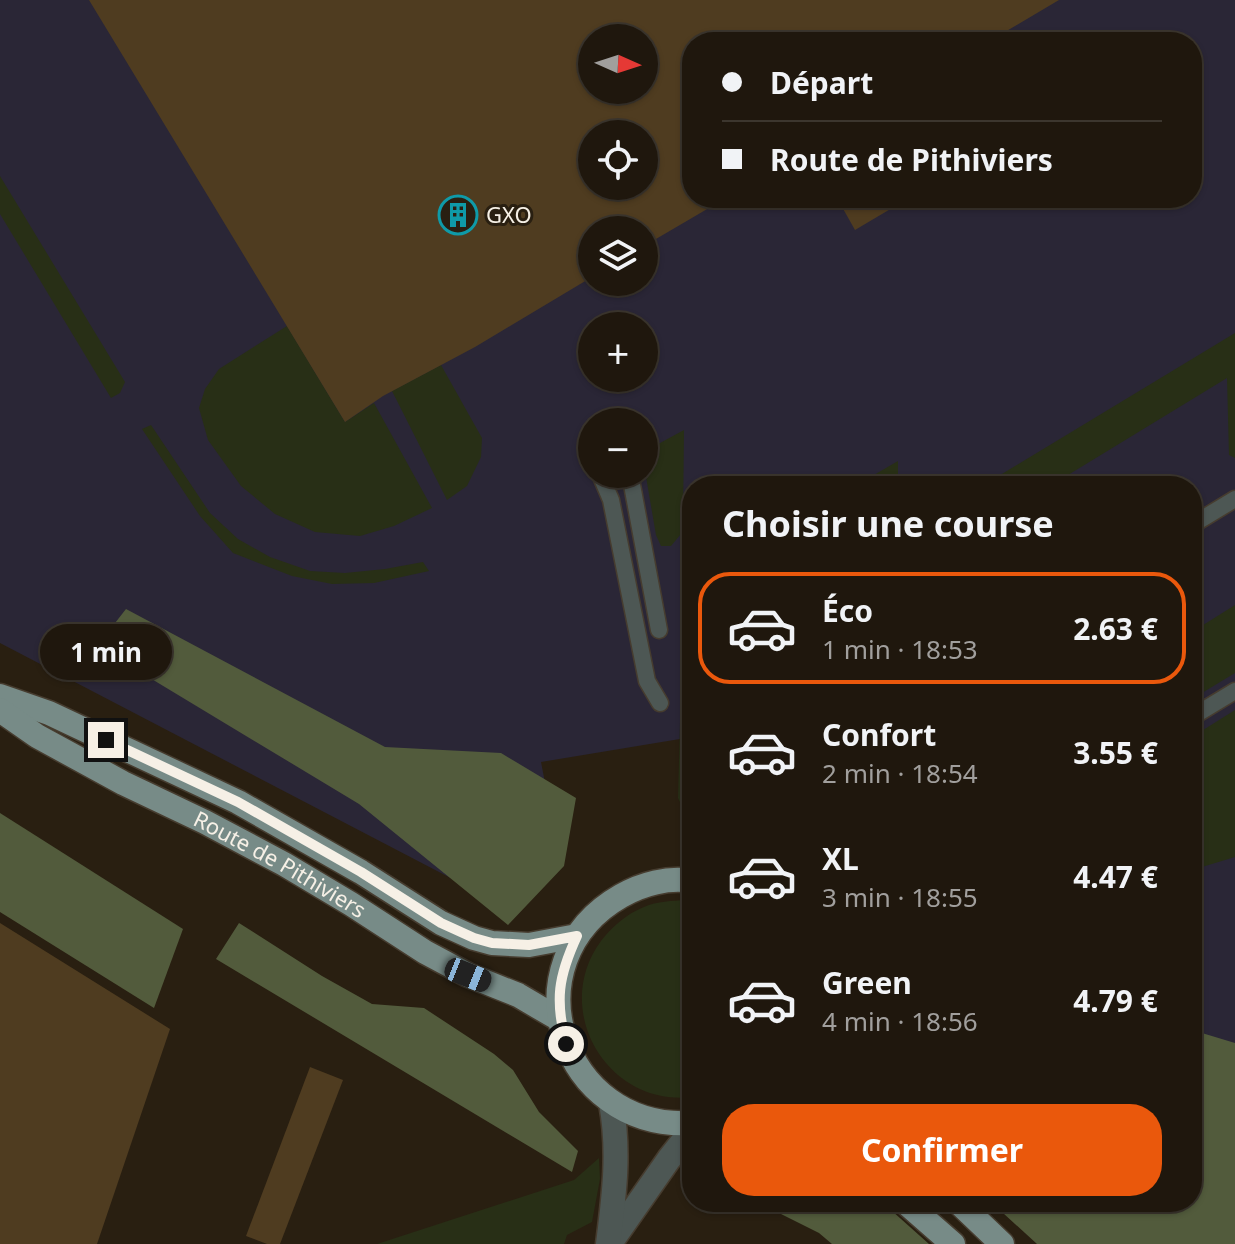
<!DOCTYPE html>
<html lang="fr">
<meta charset="utf-8">
<style>
body{margin:0;font-family:"Noto Sans",sans-serif;background:#2c241b;color:#f1f3f6;height:100vh;display:flex;flex-direction:column;font-size:30px;white-space:nowrap}
*{box-sizing:border-box;margin:0}
p{font-size:26px;color:#a19f9d}
.icon{flex:none;width:44px;height:44px;fill:none;stroke:currentColor;stroke-width:2;stroke-linecap:round;stroke-linejoin:round}
.map{position:relative;flex:1;overflow:hidden}
.side{position:absolute;left:682px;top:476px;width:520px;height:736px;display:flex;flex-direction:column;background:#1f170d;border-radius:32px;box-shadow:0 2px 6px #0004,0 0 0 2px #3c362e}
.side>*{flex:none}
.banner{position:absolute;left:682px;top:32px;width:520px;height:176px;border-radius:32px;box-shadow:0 2px 6px #0004,0 0 0 2px #3c362e;display:grid;align-content:center;height:176px;padding:0 40px;background:#1f170d}
.needle{width:52px;rotate:93deg}
.fabs{position:absolute;left:578px;top:24px;display:grid;gap:16px}
.fabs a{display:grid;place-items:center;width:80px;height:80px;border-radius:50%;background:#1f170d;box-shadow:0 2px 6px #0004,0 0 0 2px #3c362e;font-size:40px}
.end{position:absolute;width:36px;height:36px;margin:-18px;border:10px solid #f6f0e6;background:#111;box-shadow:0 0 0 4px #111}
.from{border-radius:50%}
.bubble{position:absolute;height:56px;border-radius:28px;background:#1f170d;box-shadow:0 2px 6px #0004,0 0 0 2px #3c362e;font-size:26px;font-weight:700;line-height:56px;text-align:center}
.car{position:absolute;width:24px;height:48px;margin:-24px -12px;border-radius:10px;box-shadow:0 0 6px 2px #0007;background:linear-gradient(#222 24%,#8ab4d8 0 40%,#222 0 76%,#8ab4d8 0 86%,#222 0)}
.banner b{display:flex;align-items:center;gap:28px;height:76px;font-size:30px}
.banner b+b{border-top:2px solid #3c362e}
.banner i{width:20px;height:20px;background:#f1f3f6}
ul{padding:0;list-style:none}
li{display:flex;align-items:center;gap:24px;height:112px;margin:0 16px 12px;padding:0 24px;border:4px solid transparent;border-radius:32px}
li div{flex:1}
li b{display:block;font-size:30px}
li em{font-style:normal;font-weight:700}
li.active{border-color:#ea580c}
li>.icon{width:72px;height:72px;stroke-width:1.5}
h2{padding:0 40px;font-size:36px;line-height:96px}
.action{display:flex;gap:16px;margin-top:auto;padding:16px 40px}
.action a{flex:1;height:92px;border-radius:32px;background:#ea580c;color:#fff;font-size:32px;font-weight:700;line-height:92px;text-align:center}
.map>svg:first-child{display:block}
.industrial{fill:#2a2636;fill-rule:evenodd}
.green{fill:#282f16}
.forest{fill:#525b3c}
.building{fill:#4f3c20;fill-rule:evenodd}
.lines{fill:none;stroke-linecap:round;stroke-linejoin:round}
.service-casing{stroke:#463c2f;stroke-width:19}
.tertiary-casing{stroke:#463c2f;stroke-width:27}
.primary-casing{stroke:#463c2f;stroke-width:27}
.service{stroke:#4d5754;stroke-width:16}
.tertiary{stroke:#4d5754;stroke-width:24}
.primary{stroke:#778b87;stroke-width:24}
.route{stroke:#f6f0e6;stroke-width:10}
.labels{text-anchor:middle;stroke-width:6;stroke-linejoin:round;paint-order:stroke}
.poi-label{font-size:22px;fill:#f6f0e6;stroke:#291f11;text-anchor:start}
.street-label{font-size:22px;fill:#f6f0e6;stroke:#291f11}
</style>
<div class="map">
<svg width="1235" height="1244" viewBox="0 0 1235 1244">
<rect width="100%" height="100%" fill="#291f11"/>
<path class="industrial" d="M0 0H1235V1244L1192 1202V486H692V737L541 762 559 855 510 909 0 643ZM592 38H644V90H592ZM692 42H1192V198H692ZM592 134H644V186H592ZM592 230H644V282H592ZM592 326H644V378H592ZM592 422H644V474H592Z"/>
<g class="green">
<polygon points="0,176 125,382 120,393 111,398 0,214"/>
<polygon points="287,326 345,422 374,403 432,508 394,526 360,536 315,532 275,514 241,486 208,440 199,408 205,389 219,369"/>
<polygon points="1235,333 1235,458 1229,455 1227,378 1050,486 982,486"/>
<polygon points="441,365 482,438 481,457 467,486 447,500 392,391"/>
<polygon points="151,425 210,513 238,539 270,557 310,571 345,573 385,569 423,562 429,571 374,583 332,584 292,576 233,553 200,516 142,429"/>
<polygon points="684,430 683,521 681,534 671,546 661,546 656,535 644,465 649,449"/>
<polygon points="898,461 898,486 855,486"/>
<polygon points="692,599 692,828 678,798 683,610"/>
<polygon points="1235,605 1235,673 1192,699 1192,632"/>
<polygon points="1235,710 1235,857 1192,870 1192,737"/>
<path d="M686 900 692 901V1097C608 1107 550 1010 601 941 612 927 626 914 644 907 657 901 672 901 686 900Z"/>
<polygon points="599,1158 600,1179 592,1222 567,1235 564,1244 377,1244 574,1180"/>
</g>
<g class="forest">
<polygon points="126,609 385,747 501,753 576,798 564,866 508,925 359,804 97,646"/>
<polygon points="0,813 183,929 154,1008 0,912"/>
<polygon points="239,923 322,976 372,1004 424,1008 494,1054 513,1070 539,1112 578,1151 572,1172 216,959"/>
<polygon points="1192,1030 1235,1043 1235,1244 1037,1244 991,1202 1192,1202"/>
<polygon points="757,1202 882,1202 929,1244 832,1244 819,1233"/>
</g>
<g class="building">
<path d="M89 0H1059L988 42H692V198H726L644 246V230H592V277L475 347 383 396 345 422ZM592 38H644V90H592ZM592 134H644V186H592Z"/>
<polygon points="837,198 909,198 855,230"/>
<polygon points="0,923 170,1029 97,1244 0,1244"/>
<polygon points="310,1067 343,1080 280,1244 267,1244 246,1236"/>
</g>
<g class="lines">
<g class="service-casing">
<g id="service">
<polyline points="589,448 592,454"/>
<polyline points="600,474 611,500 647,681 660,703"/>
<polyline points="630,474 659,630"/>
<polyline points="1192,525 1235,499"/>
<polyline points="1192,717 1235,691"/>
</g>
</g>
<g class="tertiary-casing">
<g id="tertiary">
<polyline points="611,1242 669,1159 692,1130"/>
<path d="M608 1244C614 1196 620 1152 611 1103"/>
</g>
</g>
<g class="primary-casing">
<g id="primary">
<polyline points="0,696 49,713 238,802 361,872 441,923 474,938 492,943 529,945 577,936"/>
<path id="s1" d="M0 710 37 736 123 783 205 822 284 864 351 904 425 952 468 975 518 995 559 1019"/>
<path d="M692 881C668 877 642 884 621 896 507 961 560 1131 692 1123"/>
<polyline points="905,1202 953,1244"/>
<polyline points="958,1202 1002,1244"/>
</g>
</g>
<use href="#service" class="service"/>
<use href="#tertiary" class="tertiary"/>
<use href="#primary" class="primary"/>
</g>
<g class="lines">
<path class="route" d="M106 740 238 802 361 872 441 923 474 938 492 943 529 945 577 936C558 977 555 1000 566 1044"/>
</g>
<defs>
<g id="building-ring" transform="scale(2)"><circle r="9.5" fill="#291f11" stroke="#0f9aa8" stroke-width="1.5"/><path d="M-4-6H4V6H1V3H-1V6H-4ZM-2.5-4.3h1.7v1.8h-1.7ZM.8-4.3h1.7v1.8H.8ZM-2.5-1h1.7V.8h-1.7ZM.8-1h1.7V.8H.8Z" fill="#0f9aa8"/></g>
</defs>
<g fill-rule="evenodd">
<use href="#building-ring" x="458" y="215"/>
</g>
<g class="labels">
<g class="poi-label">
<text x="486" y="223">GXO</text>
</g>
<g class="street-label">
<text dy="8" stroke="none"><textPath href="#s1" startOffset="320">Route de Pithiviers</textPath></text>
</g>
</g>
</svg>
<div class="fabs">
<a><svg class="needle" viewBox="-14 -14 28 28"><path d="M0-13l5 13h-10z" fill="#e53935"/><path d="M0 13l5-13h-10z" fill="#a19f9d"/></svg></a>
<a><svg class="icon" aria-label="locate" viewBox="0 0 24 24"><circle cx="12" cy="12" r="6"/><path d="M12 2v4M12 18v4M2 12h4M18 12h4"/></svg></a>
<a><svg class="icon" aria-label="layers" viewBox="0 0 24 24"><path d="M12 4l9 5-9 5-9-5zM3 14l9 5 9-5"/></svg></a>
<a>+</a>
<a>−</a>
</div>
<i class="end from" style="left:566px;top:1044px"></i>
<i class="end" style="left:106px;top:740px"></i>
<div class="bubble" style="left:40px;top:624px;width:132px">1 min</div>
<i class="car" style="left:468px;top:975px;rotate:112deg"></i>
<div class="banner">
<b><i class="from"></i>Départ</b>
<b><i></i>Route de Pithiviers</b>
</div>
<section class="side">
<h2>Choisir une course</h2>
<ul>
<li class="active"><svg class="icon" aria-label="car" viewBox="0 0 24 24"><path d="M5 17H2v-5l4-1 3-4h7l3 4 3 1v5h-3M9 17h6M6 11h13"/><circle cx="7" cy="17" r="2"/><circle cx="17" cy="17" r="2"/></svg><div><b>Éco</b><p>1 min · 18:53</p></div><em>2.63 €</em></li>
<li><svg class="icon" aria-label="car" viewBox="0 0 24 24"><path d="M5 17H2v-5l4-1 3-4h7l3 4 3 1v5h-3M9 17h6M6 11h13"/><circle cx="7" cy="17" r="2"/><circle cx="17" cy="17" r="2"/></svg><div><b>Confort</b><p>2 min · 18:54</p></div><em>3.55 €</em></li>
<li><svg class="icon" aria-label="car" viewBox="0 0 24 24"><path d="M5 17H2v-5l4-1 3-4h7l3 4 3 1v5h-3M9 17h6M6 11h13"/><circle cx="7" cy="17" r="2"/><circle cx="17" cy="17" r="2"/></svg><div><b>XL</b><p>3 min · 18:55</p></div><em>4.47 €</em></li>
<li><svg class="icon" aria-label="car" viewBox="0 0 24 24"><path d="M5 17H2v-5l4-1 3-4h7l3 4 3 1v5h-3M9 17h6M6 11h13"/><circle cx="7" cy="17" r="2"/><circle cx="17" cy="17" r="2"/></svg><div><b>Green</b><p>4 min · 18:56</p></div><em>4.79 €</em></li>
</ul>
<div class="action"><a>Confirmer</a></div>
</section>
</div>
